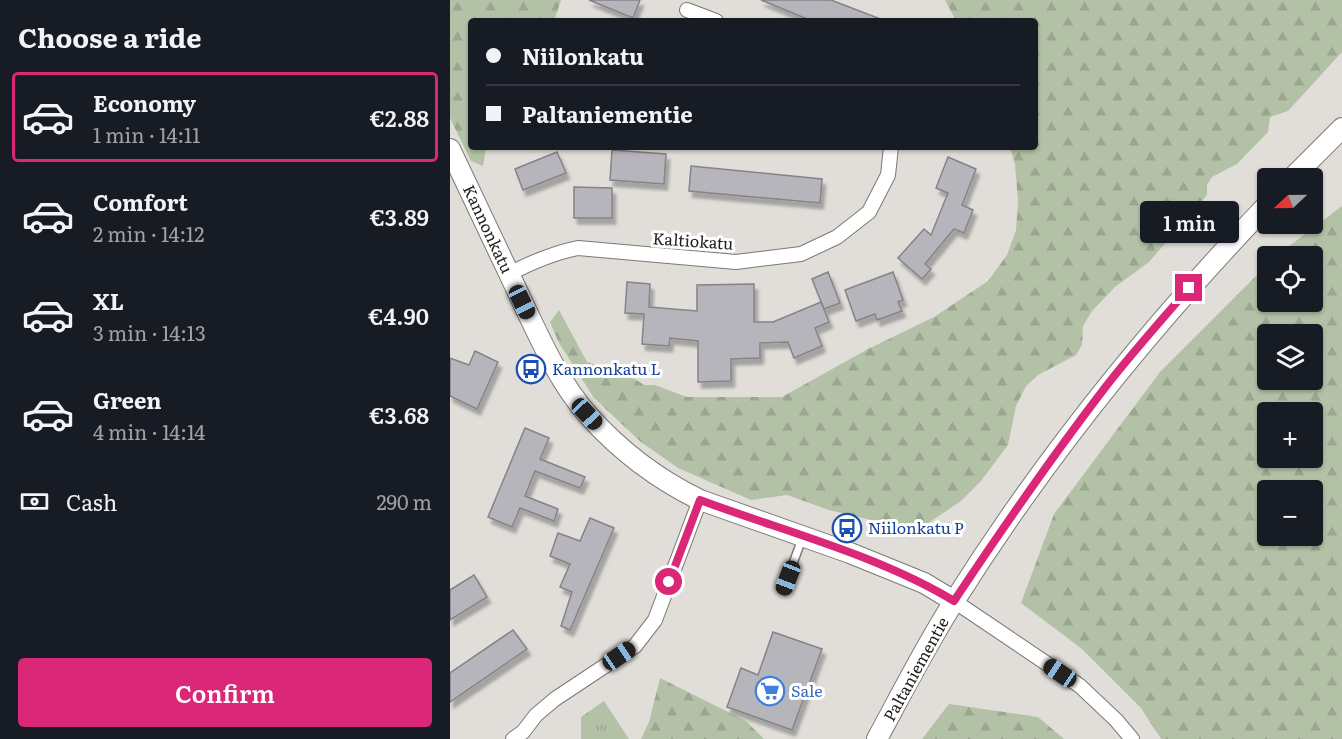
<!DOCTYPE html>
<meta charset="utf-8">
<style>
body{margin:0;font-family:Literata,serif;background:#20242c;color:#f1f3f6;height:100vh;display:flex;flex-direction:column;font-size:22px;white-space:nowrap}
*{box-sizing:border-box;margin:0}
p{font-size:20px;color:#9ea1a6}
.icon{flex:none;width:33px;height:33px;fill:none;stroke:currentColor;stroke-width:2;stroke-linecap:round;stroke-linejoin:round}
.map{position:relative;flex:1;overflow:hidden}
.sheet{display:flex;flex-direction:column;background:#171b24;width:450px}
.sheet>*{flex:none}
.hud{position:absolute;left:18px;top:18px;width:570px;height:132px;border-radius:6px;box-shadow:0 2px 4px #0004;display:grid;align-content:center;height:132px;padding:0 18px;background:#171b24}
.needle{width:39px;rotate:248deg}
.tools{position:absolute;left:807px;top:168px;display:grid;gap:12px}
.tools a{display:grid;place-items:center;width:66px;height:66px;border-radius:6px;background:#171b24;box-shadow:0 2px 4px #0004;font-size:30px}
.end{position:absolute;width:27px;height:27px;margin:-14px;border:8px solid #db2777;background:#fff;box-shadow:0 0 0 3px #fff}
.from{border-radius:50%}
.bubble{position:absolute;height:42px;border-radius:6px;background:#171b24;box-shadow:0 2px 4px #0004;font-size:20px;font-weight:600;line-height:42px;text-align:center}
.car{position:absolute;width:18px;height:36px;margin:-18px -9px;border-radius:8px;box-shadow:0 0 4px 2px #0007;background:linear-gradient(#222 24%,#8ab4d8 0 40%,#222 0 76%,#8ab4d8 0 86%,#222 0)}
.hud b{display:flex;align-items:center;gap:21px;height:57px;font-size:22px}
.hud b+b{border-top:2px solid #363941}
.hud i{width:15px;height:15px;background:#f1f3f6}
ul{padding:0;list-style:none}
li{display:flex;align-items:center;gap:18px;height:90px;margin:0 12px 9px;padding:0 6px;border:3px solid transparent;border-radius:6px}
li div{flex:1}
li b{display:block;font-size:22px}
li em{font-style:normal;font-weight:600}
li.active{border-color:#db2777}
li>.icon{width:54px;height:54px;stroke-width:1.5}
h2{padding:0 18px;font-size:27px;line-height:72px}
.pay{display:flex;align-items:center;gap:15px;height:66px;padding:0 18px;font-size:22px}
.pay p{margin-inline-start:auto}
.primary-button{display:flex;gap:12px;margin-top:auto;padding:12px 18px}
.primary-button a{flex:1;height:69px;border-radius:6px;background:#db2777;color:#fff;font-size:24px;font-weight:600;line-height:69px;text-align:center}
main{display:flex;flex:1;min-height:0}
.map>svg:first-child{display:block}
.grass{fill:url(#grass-tufts)}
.forest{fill:url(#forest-firs);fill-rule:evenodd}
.building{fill:#b6b5bb;stroke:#848389;stroke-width:1.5;filter:url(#shadow)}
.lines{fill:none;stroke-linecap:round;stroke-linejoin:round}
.lane-casing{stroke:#7b7974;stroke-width:10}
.street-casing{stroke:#7b7974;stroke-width:16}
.secondary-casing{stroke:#7b7974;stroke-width:22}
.lane{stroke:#fff;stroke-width:7}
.street{stroke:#fff;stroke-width:14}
.secondary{stroke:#fff;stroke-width:20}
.route{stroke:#db2777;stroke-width:8}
.labels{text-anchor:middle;stroke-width:6;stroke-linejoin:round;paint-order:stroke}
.street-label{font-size:16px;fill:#22211f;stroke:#fff}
.transit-label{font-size:16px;fill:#164399;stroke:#fff;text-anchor:start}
.shop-label{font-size:16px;fill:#366cbe;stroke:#fff;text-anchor:start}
</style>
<main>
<section class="sheet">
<h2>Choose a ride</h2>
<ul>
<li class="active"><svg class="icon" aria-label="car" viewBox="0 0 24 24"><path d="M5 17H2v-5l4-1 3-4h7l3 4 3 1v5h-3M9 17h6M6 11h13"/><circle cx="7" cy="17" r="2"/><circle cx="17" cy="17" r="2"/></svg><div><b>Economy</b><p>1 min · 14:11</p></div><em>€2.88</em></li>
<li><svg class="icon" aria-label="car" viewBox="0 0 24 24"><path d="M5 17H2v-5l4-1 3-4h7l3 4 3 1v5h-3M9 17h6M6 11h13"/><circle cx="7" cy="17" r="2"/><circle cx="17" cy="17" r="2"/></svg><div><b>Comfort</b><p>2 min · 14:12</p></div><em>€3.89</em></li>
<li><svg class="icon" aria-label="car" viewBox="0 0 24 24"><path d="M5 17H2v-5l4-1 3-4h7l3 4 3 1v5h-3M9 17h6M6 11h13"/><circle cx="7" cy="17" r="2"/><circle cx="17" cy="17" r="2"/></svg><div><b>XL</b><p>3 min · 14:13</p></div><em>€4.90</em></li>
<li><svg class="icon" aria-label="car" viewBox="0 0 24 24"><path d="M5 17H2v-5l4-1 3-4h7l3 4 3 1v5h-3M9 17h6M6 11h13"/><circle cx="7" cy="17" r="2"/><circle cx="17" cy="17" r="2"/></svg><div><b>Green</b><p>4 min · 14:14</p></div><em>€3.68</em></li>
</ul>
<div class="pay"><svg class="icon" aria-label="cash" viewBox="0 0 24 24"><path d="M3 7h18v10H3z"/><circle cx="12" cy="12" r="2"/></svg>Cash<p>290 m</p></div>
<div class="primary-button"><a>Confirm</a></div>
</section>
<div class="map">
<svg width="892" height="739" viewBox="0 0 892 739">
<defs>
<pattern id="grass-tufts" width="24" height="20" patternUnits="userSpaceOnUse" patternTransform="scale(1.5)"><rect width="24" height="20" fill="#b3c2a6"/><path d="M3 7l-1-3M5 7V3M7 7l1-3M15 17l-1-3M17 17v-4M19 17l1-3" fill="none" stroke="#9aa68e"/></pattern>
<pattern id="forest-firs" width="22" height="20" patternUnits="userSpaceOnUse" patternTransform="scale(1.5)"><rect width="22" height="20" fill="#b3c2a6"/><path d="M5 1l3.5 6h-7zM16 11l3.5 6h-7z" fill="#9aa68e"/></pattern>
<filter id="shadow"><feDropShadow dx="3.5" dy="6" stdDeviation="1.5" flood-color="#0004"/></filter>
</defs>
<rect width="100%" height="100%" fill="#e1ded9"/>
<polygon class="grass" points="154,701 179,739 131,739 131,717"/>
<g class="forest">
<polygon points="0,0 111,0 104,21 21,21 21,147 36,147 33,166 21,161 0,118"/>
<polygon points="495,0 892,0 892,52 838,111 820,117 818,132 787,164 762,177 757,185 757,195 699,262 665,287 642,311 633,326 632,345 626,355 588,375 576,386 566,406 558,445 531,481 511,501 474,526 450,527 379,510 337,495 301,500 228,468 191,442 144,398 109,343 100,322 109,310 137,362 185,379 194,385 205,385 237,397 332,397 418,349 484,317 538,281 557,255 566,230 568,202 565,164 560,147 585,147 585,21 506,21"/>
<path d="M892 206V739H711L691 708 632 649 571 603 604 514 710 372 817 265 818 302H862V256H826ZM818 334H862V380H818ZM818 412H862V458H818ZM818 490H862V536H818Z"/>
<polygon points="210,678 296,721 314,739 191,739 199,722"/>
<polygon points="499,704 588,717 614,739 472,739"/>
</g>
<g class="building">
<polygon points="139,0 190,0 183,18"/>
<polygon points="311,0 381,0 433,20 362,21"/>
<polygon points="162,150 216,154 214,184 160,180"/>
<polygon points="107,152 116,173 73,190 65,169"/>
<polygon points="498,157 526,169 512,205 523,210 514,233 504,229 475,264 481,269 472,279 448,258 474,229 481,235 498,193 486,188"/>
<polygon points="241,166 372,179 370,203 239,191"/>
<polygon points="124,187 162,188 162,218 124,218"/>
<polygon points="378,272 390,303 374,309 362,279"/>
<polygon points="443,272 453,300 448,302 452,311 427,320 425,314 406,321 395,290"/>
<polygon points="177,282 200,284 199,307 247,311 247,285 304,284 304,322 323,322 371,302 379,322 365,328 372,346 344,358 338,342 310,343 310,358 281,359 281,381 248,382 248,341 220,338 219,346 192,344 194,314 175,313"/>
<polygon points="25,351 48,362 27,409 0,396 0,358 19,365"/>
<polygon points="75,428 99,438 90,459 135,477 130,488 85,471 75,496 108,509 104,521 70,508 62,527 38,517"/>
<polygon points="140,518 164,528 120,630 111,626 122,592 110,587 120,564 100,556 108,533 130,541"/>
<polygon points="24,575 37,597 0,620 0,590"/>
<polygon points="63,630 77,649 0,702 0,673"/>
<polygon points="323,632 372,649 342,730 277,707 291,668 308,675"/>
</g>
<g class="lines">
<g class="lane-casing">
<polyline id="lane" points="333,590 352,539"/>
</g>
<g class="street-casing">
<g id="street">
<polyline points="237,10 266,21"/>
<path d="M59 274C82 262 103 253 128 248L286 262 351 254 387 237 419 212 438 175 441 147"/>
<polyline points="504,601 630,686 666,720 682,739"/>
<polyline points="63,739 73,732 86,715 105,699 185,646 205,620 250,500"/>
</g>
</g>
<g class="secondary-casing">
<g id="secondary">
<path d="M0 149C24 200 48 251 72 301 91 341 109 382 138 415 170 451 207 479 250 500L400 553 474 583 504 601"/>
<polyline points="842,178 892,128"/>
<path d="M427 739C452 693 476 645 505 600 595 457 701 326 818 204"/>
</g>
</g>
<use href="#lane" class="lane"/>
<use href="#street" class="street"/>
<use href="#secondary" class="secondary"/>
</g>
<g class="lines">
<path class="route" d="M219 582 250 500C333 531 428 555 504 601 552 529 601 458 654 389 681 354 711 321 739 288"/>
</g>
<defs>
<g id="bus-ring" transform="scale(1.5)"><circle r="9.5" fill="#fff" stroke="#1a4fb4" stroke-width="1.5"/><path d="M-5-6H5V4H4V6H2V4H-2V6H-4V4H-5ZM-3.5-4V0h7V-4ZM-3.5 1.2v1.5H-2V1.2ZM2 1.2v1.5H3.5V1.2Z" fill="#1a4fb4"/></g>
<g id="supermarket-ring" transform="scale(1.5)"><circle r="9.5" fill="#fff" stroke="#3f7fe0" stroke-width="1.5"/><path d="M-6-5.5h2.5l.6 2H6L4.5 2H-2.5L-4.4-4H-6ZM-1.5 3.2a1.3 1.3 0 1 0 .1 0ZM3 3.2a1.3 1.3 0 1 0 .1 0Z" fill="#3f7fe0"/></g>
</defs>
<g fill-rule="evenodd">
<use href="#bus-ring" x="81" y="369"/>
<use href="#bus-ring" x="397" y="528"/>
<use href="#supermarket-ring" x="320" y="691"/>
</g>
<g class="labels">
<g class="street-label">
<text transform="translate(38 229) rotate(65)" y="6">Kannonkatu</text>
<text transform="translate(243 241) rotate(4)" y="6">Kaltiokatu</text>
<text transform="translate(466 669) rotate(-61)" y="6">Paltaniementie</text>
</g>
<g class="transit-label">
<text x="102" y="375">Kannonkatu L</text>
<text x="418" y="534">Niilonkatu P</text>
</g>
<g class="shop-label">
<text x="341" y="697">Sale</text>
</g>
</g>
</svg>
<div class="tools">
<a><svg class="needle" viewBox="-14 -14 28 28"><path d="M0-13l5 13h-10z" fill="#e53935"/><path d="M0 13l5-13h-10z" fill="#9ea1a6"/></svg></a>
<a><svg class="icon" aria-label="locate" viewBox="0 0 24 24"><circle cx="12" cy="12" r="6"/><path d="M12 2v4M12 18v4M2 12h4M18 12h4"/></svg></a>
<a><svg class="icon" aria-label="layers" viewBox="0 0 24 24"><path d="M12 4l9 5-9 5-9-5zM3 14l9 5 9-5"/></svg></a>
<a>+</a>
<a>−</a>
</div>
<i class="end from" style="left:219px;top:582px"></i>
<i class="end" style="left:739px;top:288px"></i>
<div class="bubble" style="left:690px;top:201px;width:99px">1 min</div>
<i class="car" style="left:72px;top:302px;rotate:154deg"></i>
<i class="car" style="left:137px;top:414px;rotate:137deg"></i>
<i class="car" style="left:338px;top:578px;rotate:201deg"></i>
<i class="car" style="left:169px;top:656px;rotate:56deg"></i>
<i class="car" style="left:610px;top:673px;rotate:304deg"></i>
<div class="hud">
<b><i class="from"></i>Niilonkatu</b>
<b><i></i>Paltaniementie</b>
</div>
</div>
</main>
